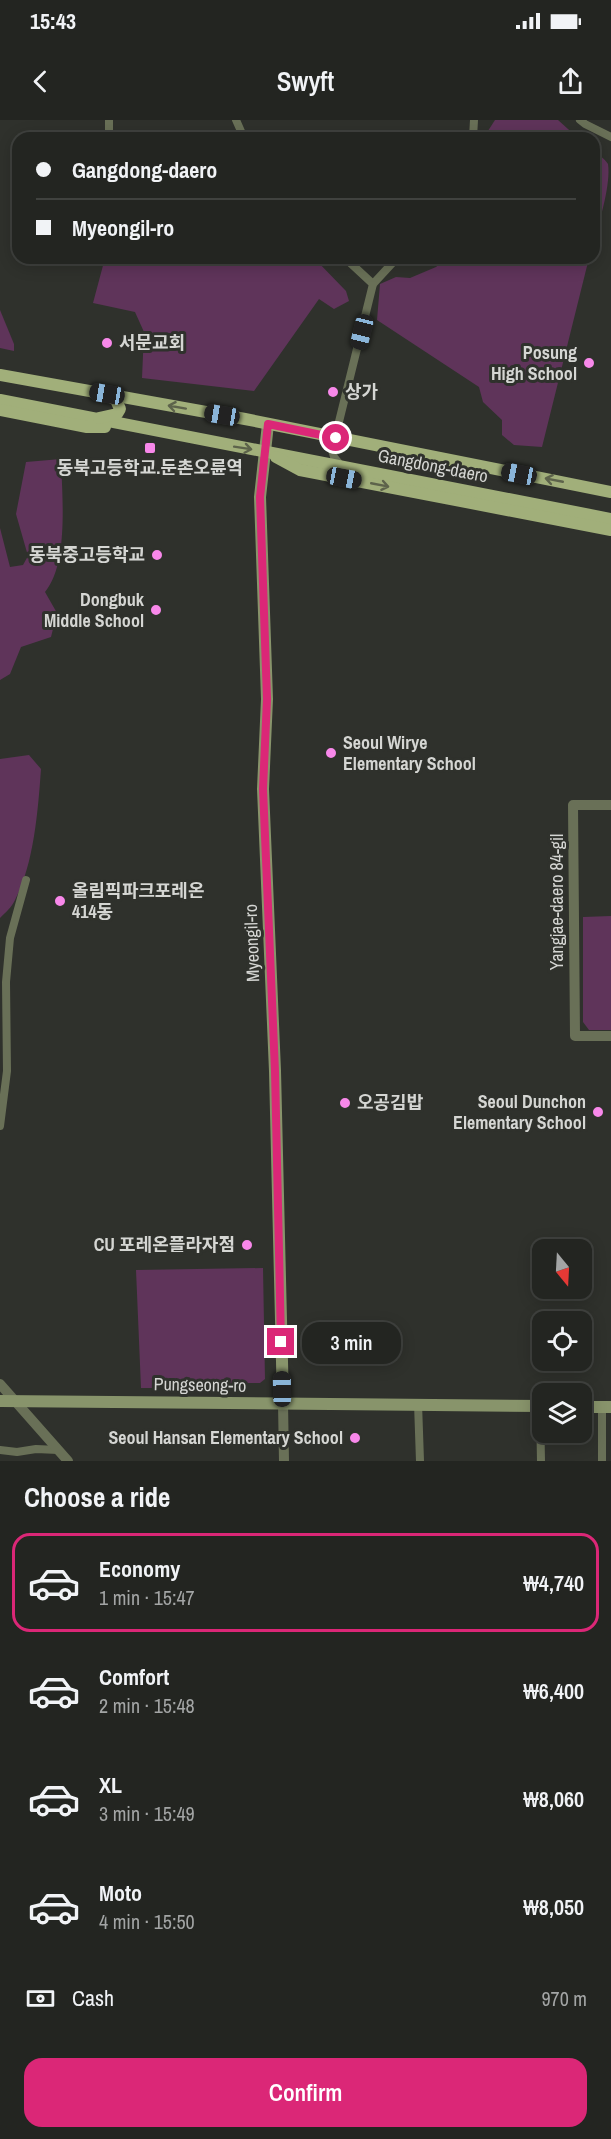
<!DOCTYPE html>
<meta charset="utf-8">
<style>
body{margin:0;font-family:"Archivo Narrow","Noto Sans KR",sans-serif;background:#2f312e;color:#f1f3f6;height:100vh;display:flex;flex-direction:column;font-size:22px;white-space:nowrap}
*{box-sizing:border-box;margin:0}
p{font-size:20px;color:#a3a5a5}
.icon{flex:none;width:33px;height:33px;fill:none;stroke:currentColor;stroke-width:2;stroke-linecap:round;stroke-linejoin:round}
.map{position:relative;height:1341px;overflow:hidden}
.sheet{display:flex;flex-direction:column;background:#232521;flex:1}
.sheet>*{flex:none}
.top-card{position:absolute;left:12px;top:12px;width:588px;height:132px;border-radius:18px;box-shadow:0 3px 15px #0003,0 0 0 2px #40423f;display:grid;align-content:center;height:132px;padding:0 24px;background:#232521}
.needle{width:39px;rotate:162deg}
.controls{position:absolute;left:532px;top:1119px;display:grid;gap:12px}
.controls a{display:grid;place-items:center;width:60px;height:60px;border-radius:12px;background:#232521;box-shadow:0 3px 15px #0003,0 0 0 2px #40423f;font-size:30px}
.end{position:absolute;width:27px;height:27px;margin:-14px;border:8px solid #db2777;background:#fff;box-shadow:0 0 0 3px #fff}
.from{border-radius:50%}
.bubble{position:absolute;height:42px;border-radius:18px;background:#232521;box-shadow:0 3px 15px #0003,0 0 0 2px #40423f;font-size:20px;font-weight:600;line-height:42px;text-align:center}
.car{position:absolute;width:18px;height:36px;margin:-18px -9px;border-radius:8px;box-shadow:0 0 4px 2px #0007;background:linear-gradient(#222 24%,#8ab4d8 0 40%,#222 0 76%,#8ab4d8 0 86%,#222 0)}
.top-card b{display:flex;align-items:center;gap:21px;height:57px;font-size:22px}
.top-card b+b{border-top:2px solid #40423f}
.top-card i{width:15px;height:15px;background:#f1f3f6}
ul{padding:0;list-style:none}
li{display:flex;align-items:center;gap:18px;height:99px;margin:0 12px 9px;padding:0 12px;border:3px solid transparent;border-radius:18px}
li div{flex:1}
li b{display:block;font-size:22px}
li em{font-style:normal;font-weight:600}
li.current{border-color:#db2777}
li>.icon{width:54px;height:54px;stroke-width:1.5}
h2{padding:0 24px;font-size:27px;line-height:72px}
.pay{display:flex;align-items:center;gap:15px;height:66px;padding:0 24px;font-size:22px}
.pay p{margin-inline-start:auto}
.action{display:flex;gap:12px;margin-top:auto;padding:12px 24px}
.action a{flex:1;height:69px;border-radius:18px;background:#db2777;color:#fff;font-size:24px;font-weight:600;line-height:69px;text-align:center}
.status{display:flex;justify-content:space-between;align-items:center;height:42px;padding:0 30px;background:#232521;direction:ltr}
.status svg{height:16px;fill:currentColor}
header{display:flex;justify-content:space-between;align-items:center;height:78px;padding:0 24px;background:#232521;font-size:27px;font-weight:600}
.map>svg:first-child{display:block}
.green{fill:#5f345a}
.lines{fill:none;stroke-linecap:round;stroke-linejoin:round}
.minor{stroke:#697057;stroke-width:8}
.tertiary{stroke:#697057;stroke-width:10}
.secondary{stroke:#88946b;stroke-width:12}
.primary{stroke:#a1af7a;stroke-width:12}
.oneway{stroke:#5d634b}
.route{stroke:#db2777;stroke-width:8}
.poi-dot{fill:#f888ea;stroke:#2f312c;stroke-width:2}
.labels{text-anchor:middle;stroke-width:6;stroke-linejoin:round;paint-order:stroke}
.poi-label{font-size:18px;font-weight:bold;fill:#d5d6d3;stroke:#2f312c;text-anchor:end}
.street-label{font-size:18px;fill:#d5d6d3;stroke:#2f312c}
</style>
<div class="status"><b>15:43</b><svg viewBox="0 0 49 12"><path d="M0 12V9h3v3zM5 12V6h3v6zM10 12V3h3v9zM15 12V0h3v12zM26 1h20v11H26zM47 4h2v5h-2z"/></svg></div>
<header><svg class="icon" aria-label="back" viewBox="0 0 24 24"><path d="M15 5l-7 7 7 7"/></svg>Swyft<svg class="icon" aria-label="share" viewBox="0 0 24 24"><path d="M12 15V3M7 8l5-5 5 5M5 13v7h14v-7"/></svg></header>
<div class="map">
<svg width="611" height="1341" viewBox="0 0 611 1341">
<rect width="100%" height="100%" fill="#2f312c"/>
<g class="green">
<polygon points="495,0 558,0 578,18 486,18 486,14"/>
<path d="M594 31C599 35 605 39 608 44 611 63 600 101 594 120Z"/>
<polygon points="105,138 314,138 346,171 349,181 334,189 319,179 254,271 142,258 144,212 135,192 93,183"/>
<polygon points="446,138 589,138 542,327 514,325 502,315 502,300 483,282 479,267 377,200 380,164 396,157 410,158 436,147"/>
<polygon points="0,190 14,224 14,231 0,228"/>
<path d="M61 339C62 374 69 444 45 472L57 493 51 517 21 527 10 554 0 560V408L10 447 23 445 28 436 16 394 26 342Z"/>
<path d="M29 635 41 649C38 690 34 744 15 780 12 787 5 793 0 798V639Z"/>
<polygon points="611,796 611,910 589,910 583,902 583,797"/>
<polygon points="263,1148 265,1259 260,1263 192,1263 176,1268 141,1268 136,1150"/>
</g>
<g class="lines">
<g class="minor">
<polyline points="109,0 109,18"/>
<polyline points="236,0 244,18"/>
<polyline points="580,0 585,4 611,17"/>
<polyline points="473,18 474,0"/>
<polyline points="373,164 397,138"/>
<polyline points="342,347 334,337 332,330 373,164 345,138"/>
<polyline points="0,1006 7,951 6,862 10,818 26,760"/>
<polyline points="418,1283 420,1341"/>
<polyline points="540,1286 541,1341"/>
<polyline points="602,1287 602,1341"/>
<polyline points="0,1330 17,1332 36,1329 58,1330"/>
</g>
<g class="tertiary">
<polyline points="611,685 573,685 575,916 611,916"/>
<polyline points="0,1264 68,1341"/>
<polyline points="283,1283 284,1341"/>
</g>
<g class="secondary">
<polyline points="268,304 260,377 267,579 263,669 275,951 283,1283"/>
<polyline points="0,1281 543,1286"/>
<polyline points="582,1287 611,1287"/>
</g>
<g class="primary">
<polyline points="0,255 245,299 611,372"/>
<polyline points="0,280 611,399"/>
<polyline points="0,290 87,307 105,307"/>
<polyline points="99,298 117,294 120,289 116,280 109,276"/>
<polyline points="276,337 300,350 611,410"/>
</g>
</g>
<defs><path id="oneway-shaft" d="M-6 0H5M1.5-3L5.5 0L1.5 3" fill="none" stroke-width="1.6" stroke-linecap="round" stroke-linejoin="round" transform="scale(1.5)"/></defs>
<g class="oneway">
<use href="#oneway-shaft" transform="translate(177 287) rotate(-170)"/>
<use href="#oneway-shaft" transform="translate(243 328) rotate(9)"/>
<use href="#oneway-shaft" transform="translate(554 360) rotate(-169)"/>
<use href="#oneway-shaft" transform="translate(380 365) rotate(11)"/>
</g>
<g class="lines">
<polyline class="route" points="281,1222 275,951 263,669 267,579 260,377 268,304 336,318"/>
</g>
<g class="poi-dot">
<circle cx="107" cy="223" r="6"/>
<circle cx="589" cy="243" r="6"/>
<circle cx="333" cy="272" r="6"/>
<rect x="144" y="322" width="12" height="12" rx="3"/>
<circle cx="157" cy="435" r="6"/>
<circle cx="156" cy="490" r="6"/>
<circle cx="331" cy="633" r="6"/>
<circle cx="60" cy="781" r="6"/>
<circle cx="345" cy="983" r="6"/>
<circle cx="598" cy="992" r="6"/>
<circle cx="247" cy="1125" r="6"/>
<circle cx="355" cy="1318" r="6"/>
</g>
<g class="labels">
<g class="poi-label">
<text x="119" y="229" text-anchor="start">서문교회</text>
<text x="577" y="239">Posung<tspan x="577" dy="21">High School</tspan></text>
<text x="345" y="278" text-anchor="start">상가</text>
<text x="150" y="354" text-anchor="middle">동북고등학교.둔촌오륜역</text>
<text x="145" y="441">동북중고등학교</text>
<text x="144" y="486">Dongbuk<tspan x="144" dy="21">Middle School</tspan></text>
<text x="343" y="629" text-anchor="start">Seoul Wirye<tspan x="343" dy="21">Elementary School</tspan></text>
<text x="72" y="777" text-anchor="start">올림픽파크포레온<tspan x="72" dy="21">414동</tspan></text>
<text x="586" y="988">Seoul Dunchon<tspan x="586" dy="21">Elementary School</tspan></text>
<text x="357" y="989" text-anchor="start">오공김밥</text>
<text x="235" y="1131">CU 포레온플라자점</text>
<text x="343" y="1324">Seoul Hansan Elementary School</text>
</g>
<g class="street-label">
<text transform="translate(433 346) rotate(11)" y="6">Gangdong-daero</text>
<text transform="translate(557 782) rotate(-90)" y="6">Yangjae-daero 84-gil</text>
<text transform="translate(252 823) rotate(-92)" y="6">Myeongil-ro</text>
<text transform="translate(200 1265) rotate(1)" y="6">Pungseong-ro</text>
</g>
</g>
</svg>
<div class="controls">
<a><svg class="needle" viewBox="-14 -14 28 28"><path d="M0-13l5 13h-10z" fill="#e53935"/><path d="M0 13l5-13h-10z" fill="#a3a5a5"/></svg></a>
<a><svg class="icon" aria-label="locate" viewBox="0 0 24 24"><circle cx="12" cy="12" r="6"/><path d="M12 2v4M12 18v4M2 12h4M18 12h4"/></svg></a>
<a><svg class="icon" aria-label="layers" viewBox="0 0 24 24"><path d="M12 4l9 5-9 5-9-5zM3 14l9 5 9-5"/></svg></a>
</div>
<i class="end from" style="left:336px;top:318px"></i>
<i class="end" style="left:281px;top:1222px"></i>
<div class="bubble" style="left:302px;top:1202px;width:99px">3 min</div>
<i class="car" style="left:362px;top:212px;rotate:194deg"></i>
<i class="car" style="left:107px;top:274px;rotate:280deg"></i>
<i class="car" style="left:222px;top:295px;rotate:280deg"></i>
<i class="car" style="left:519px;top:354px;rotate:281deg"></i>
<i class="car" style="left:344px;top:358px;rotate:101deg"></i>
<i class="car" style="left:282px;top:1269px;rotate:359deg"></i>
<div class="top-card">
<b><i class="from"></i>Gangdong-daero</b>
<b><i></i>Myeongil-ro</b>
</div>
</div>
<section class="sheet">
<h2>Choose a ride</h2>
<ul>
<li class="current"><svg class="icon" aria-label="car" viewBox="0 0 24 24"><path d="M5 17H2v-5l4-1 3-4h7l3 4 3 1v5h-3M9 17h6M6 11h13"/><circle cx="7" cy="17" r="2"/><circle cx="17" cy="17" r="2"/></svg><div><b>Economy</b><p>1 min · 15:47</p></div><em>₩4,740</em></li>
<li><svg class="icon" aria-label="car" viewBox="0 0 24 24"><path d="M5 17H2v-5l4-1 3-4h7l3 4 3 1v5h-3M9 17h6M6 11h13"/><circle cx="7" cy="17" r="2"/><circle cx="17" cy="17" r="2"/></svg><div><b>Comfort</b><p>2 min · 15:48</p></div><em>₩6,400</em></li>
<li><svg class="icon" aria-label="car" viewBox="0 0 24 24"><path d="M5 17H2v-5l4-1 3-4h7l3 4 3 1v5h-3M9 17h6M6 11h13"/><circle cx="7" cy="17" r="2"/><circle cx="17" cy="17" r="2"/></svg><div><b>XL</b><p>3 min · 15:49</p></div><em>₩8,060</em></li>
<li><svg class="icon" aria-label="car" viewBox="0 0 24 24"><path d="M5 17H2v-5l4-1 3-4h7l3 4 3 1v5h-3M9 17h6M6 11h13"/><circle cx="7" cy="17" r="2"/><circle cx="17" cy="17" r="2"/></svg><div><b>Moto</b><p>4 min · 15:50</p></div><em>₩8,050</em></li>
</ul>
<div class="pay"><svg class="icon" aria-label="cash" viewBox="0 0 24 24"><path d="M3 7h18v10H3z"/><circle cx="12" cy="12" r="2"/></svg>Cash<p>970 m</p></div>
<div class="action"><a>Confirm</a></div>
</section>
